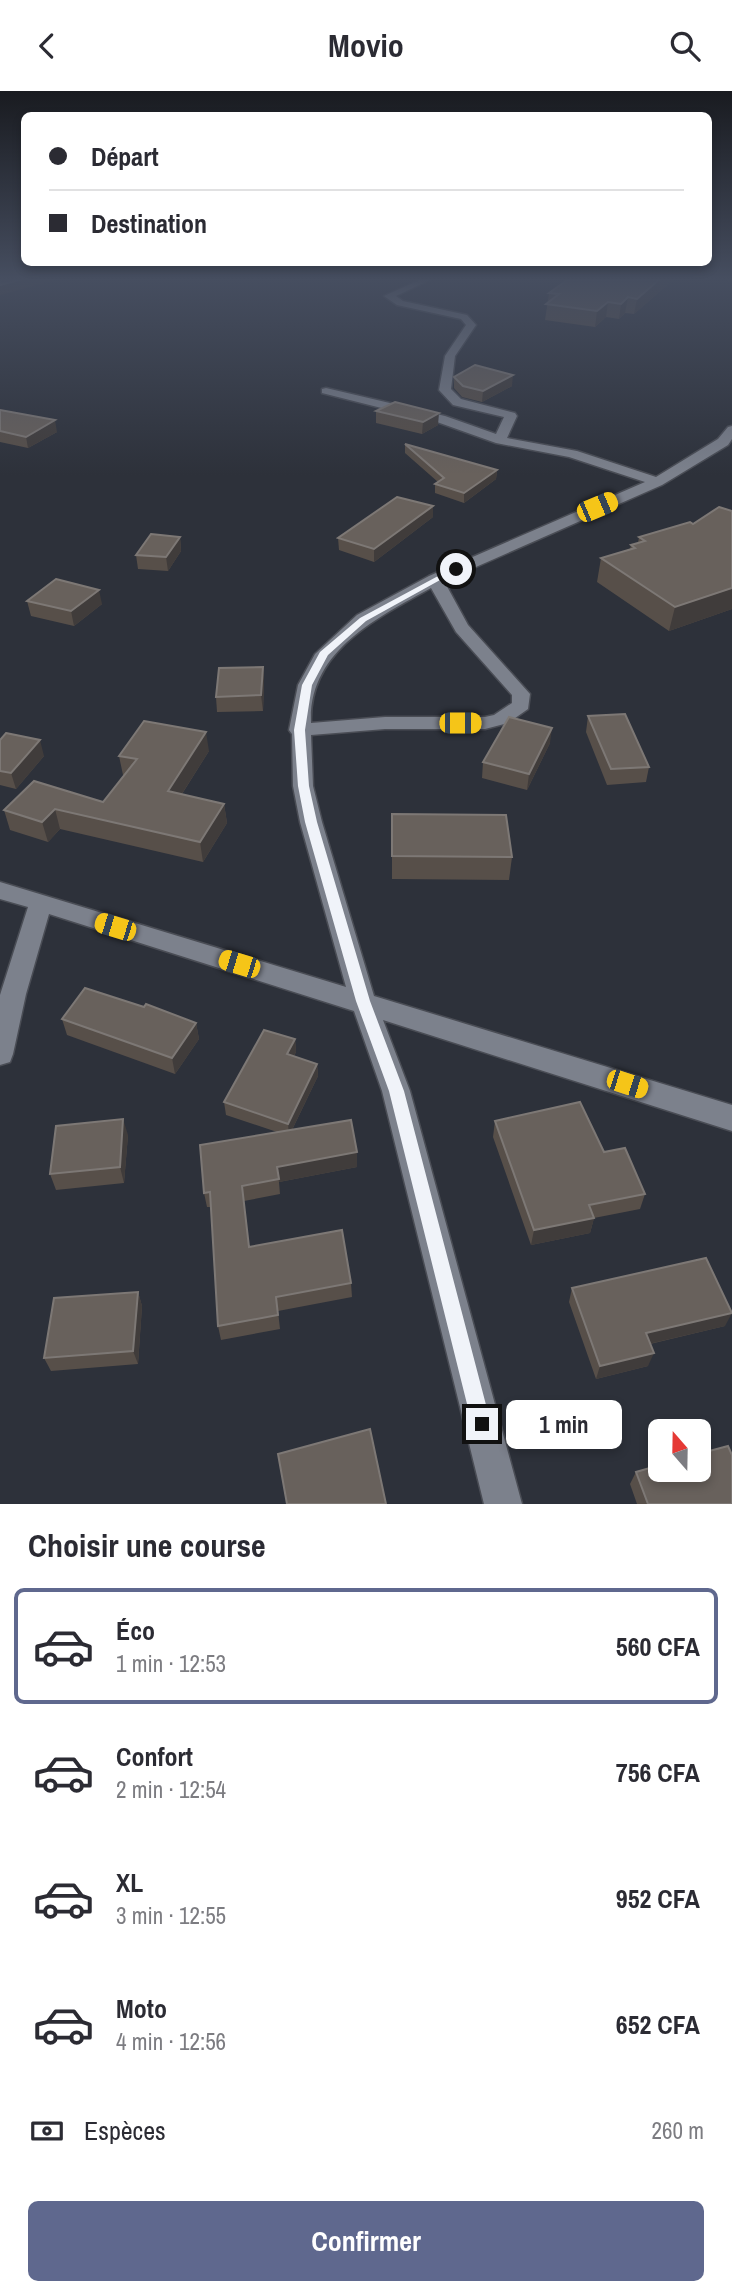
<!DOCTYPE html>
<html lang="fr">
<meta charset="utf-8">
<style>
body{margin:0;font-family:"Archivo Narrow",sans-serif;background:#f2f2f3;color:#2b2b33;height:100vh;display:flex;flex-direction:column;font-size:26px;white-space:nowrap}
*{box-sizing:border-box;margin:0}
p{font-size:23px;color:#7c7c81}
.icon{flex:none;width:38px;height:38px;fill:none;stroke:currentColor;stroke-width:2;stroke-linecap:round;stroke-linejoin:round}
.map{position:relative;height:1413px;overflow:hidden}
.sheet{display:flex;flex-direction:column;background:#fff;flex:1}
.sheet>*{flex:none}
.top-card{position:absolute;left:21px;top:21px;width:691px;height:154px;border-radius:10px;box-shadow:0 4px 10px #0003;display:grid;align-content:center;height:154px;padding:0 28px;background:#fff}
.needle{width:46px;rotate:340deg}
.fabs{position:absolute;left:648px;top:1328px;display:grid;gap:14px}
.fabs a{display:grid;place-items:center;width:63px;height:63px;border-radius:10px;background:#fff;box-shadow:0 4px 10px #0003;font-size:35px}
.end{position:absolute;width:32px;height:32px;margin:-16px;border:9px solid #f0f3f9;background:#111;box-shadow:0 0 0 4px #111}
.from{border-radius:50%}
.bubble{position:absolute;height:49px;border-radius:10px;background:#fff;box-shadow:0 4px 10px #0003;font-size:23px;font-weight:700;line-height:49px;text-align:center}
.car{position:absolute;width:21px;height:42px;margin:-21px -10px;border-radius:9px;box-shadow:0 0 5px 2px #0007;background:linear-gradient(#f5c518 24%,#345 0 40%,#f5c518 0 76%,#345 0 86%,#f5c518 0)}
.top-card b{display:flex;align-items:center;gap:24px;height:66px;font-size:26px}
.top-card b+b{border-top:2px solid #e1e1e2}
.top-card i{width:18px;height:18px;background:#2b2b33}
ul{padding:0;list-style:none}
li{display:flex;align-items:center;gap:21px;height:116px;margin:0 14px 10px;padding:0 14px;border:4px solid transparent;border-radius:10px}
li div{flex:1}
li b{display:block;font-size:26px}
li em{font-style:normal;font-weight:700}
li.current{border-color:#5f688e}
li>.icon{width:63px;height:63px;stroke-width:1.5}
h2{padding:0 28px;font-size:32px;line-height:84px}
.pay{display:flex;align-items:center;gap:18px;height:77px;padding:0 28px;font-size:26px}
.pay p{margin-inline-start:auto}
.action{display:flex;gap:14px;margin-top:auto;padding:14px 28px}
.action a{flex:1;height:80px;border-radius:10px;background:#5f688e;color:#fff;font-size:28px;font-weight:700;line-height:80px;text-align:center}
header{display:flex;justify-content:space-between;align-items:center;height:91px;padding:0 28px;background:#fff;font-size:32px;font-weight:700}
.map>svg:first-child{display:block}
.lines{fill:none;stroke-linecap:round;stroke-linejoin:round}
.minor-casing{stroke:#4a4d55;stroke-width:3}
.minor{fill:#7c818c;fill-rule:evenodd}
.wall{fill:#574f49}
.shaded-wall{fill:#403c3b}
.building{fill:#68615c;stroke:#7d7875;stroke-width:2}
.route{fill:#f0f3f9}
</style>
<header><svg class="icon" aria-label="back" viewBox="0 0 24 24"><path d="M15 5l-7 7 7 7"/></svg>Movio<svg class="icon" aria-label="search" viewBox="0 0 24 24"><circle cx="10" cy="10" r="6"/><path d="M15 15l6 6"/></svg></header>
<div class="map">
<svg width="732" height="1413" viewBox="0 0 732 1413">
<rect width="100%" height="100%" fill="#2d313a"/>
<g class="lines">
<g class="minor-casing">
<path id="minor" d="M424 187H434L396 205 403 210 467 224 476 234 455 265 451 298 461 308 515 322 517 325 507 347 577 360 656 386 718 348 728 336 732 335V348L728 354 662 394 444 490 468 534 530 603 528 618 508 632 485 638H385L311 644 313 695 322 731 374 905 732 1014V1040L383 929 410 1000 522 1413H484L382 1000 354 920 49 823 26 903 13 963 10 971 0 974V904L28 816 0 808V791L346 896 300 731 293 695 292 643 289 639 298 594 315 563 357 524 429 485 645 391 569 366 496 352 437 331 322 302V298L326 297 445 325 496 343 504 326 453 314 439 299 445 265 466 234 461 228 397 214 384 205ZM431 497 456 541 512 604V612L494 624 485 626H385L311 632C308 560 377 527 431 497Z"/>
</g>
<use href="#minor" class="minor"/>
</g>
<g class="wall">
<polygon points="570,187 675,187 634,223 625,222 619,228 606,226 595,236 545,229 549,202"/>
<polygon points="709,187 732,187 732,190"/>
<polygon points="454,286 512,295 482,311 462,306 454,297"/>
<polygon points="0,319 57,341 28,357 0,351"/>
<polygon points="376,320 438,334 422,343 376,332"/>
<polygon points="405,353 497,379 496,388 464,412 435,402 435,393 438,391 405,362"/>
<polygon points="732,420 732,518 669,540 597,491 601,467 630,458 631,454 638,452 639,446 693,433"/>
<polygon points="433,426 374,471 339,459 338,447"/>
<polygon points="180,446 181,460 168,480 138,478 136,464"/>
<polygon points="27,510 102,513 74,535 31,525"/>
<polygon points="263,576 264,591 263,620 217,621 216,606"/>
<polygon points="588,625 649,676 646,691 607,694 586,641"/>
<polygon points="0,649 44,665 16,698 0,694"/>
<polygon points="550,652 527,699 482,687 483,671"/>
<polygon points="209,660 182,703 224,713 227,732 203,771 60,738 48,751 10,739 4,719 103,711 124,685 123,684 119,665"/>
<polygon points="392,723 512,766 509,789 392,788"/>
<polygon points="144,916 196,932 199,948 175,983 67,944 62,928"/>
<polygon points="295,948 296,961 294,965 317,973 318,985 292,1039 357,1076 279,1091 280,1103 244,1110 249,1156 351,1192 352,1206 278,1220 280,1238 221,1249 218,1235 211,1116 207,1116 204,1102 277,1041 226,1024 224,1011"/>
<polygon points="495,1030 604,1061 645,1103 640,1118 594,1127 590,1142 531,1154 493,1046"/>
<polygon points="128,1044 124,1092 56,1099 50,1083"/>
<polygon points="572,1197 725,1235 650,1253 648,1275 596,1288 569,1211"/>
<polygon points="138,1201 142,1215 138,1273 51,1280 44,1267"/>
<polygon points="636,1381 732,1413 637,1413 630,1393"/>
</g>
<g class="shaded-wall">
<polygon points="27,187 63,187 0,204 0,194"/>
<polygon points="661,187 675,187 634,223 637,208"/>
<polygon points="628,206 625,222 619,228 621,213"/>
<polygon points="608,211 606,226 595,236 597,220"/>
<polygon points="513,284 512,295 482,311 483,300"/>
<polygon points="439,322 438,334 422,343 423,331"/>
<polygon points="55,329 57,341 28,357 26,346"/>
<polygon points="497,379 496,388 464,412 464,402"/>
<polygon points="433,415 433,426 374,471 374,458"/>
<polygon points="180,446 181,460 168,480 166,466"/>
<polygon points="732,497 732,518 669,540 675,516"/>
<polygon points="99,499 102,513 74,535 71,520"/>
<polygon points="263,576 264,591 263,620 261,604"/>
<polygon points="552,637 550,652 527,699 529,683"/>
<polygon points="206,641 209,660 171,720 168,700"/>
<polygon points="40,649 44,665 16,698 11,682"/>
<polygon points="224,713 227,732 203,771 200,751"/>
<polygon points="55,718 60,738 48,751 42,731"/>
<polygon points="196,932 199,948 175,983 172,967"/>
<polygon points="295,948 296,961 288,976 287,963"/>
<polygon points="317,973 318,985 289,1045 288,1033"/>
<polygon points="123,1028 128,1044 124,1092 120,1076"/>
<polygon points="357,1061 357,1076 279,1091 277,1076"/>
<polygon points="594,1127 590,1142 531,1154 534,1139"/>
<polygon points="138,1201 142,1215 138,1273 133,1260"/>
<polygon points="732,1222 725,1235 640,1255 646,1242"/>
<polygon points="654,1262 648,1275 596,1288 600,1275"/>
</g>
<g class="building">
<polygon points="0,187 27,187 0,194"/>
<polygon points="570,187 661,187 637,208 628,206 621,213 608,211 597,220 546,213 559,203 549,202"/>
<polygon points="475,274 513,284 483,300 463,295 454,286"/>
<polygon points="395,311 439,322 423,331 376,320"/>
<polygon points="0,319 55,329 26,346 0,340"/>
<polygon points="405,353 497,379 464,402 435,393 444,387"/>
<polygon points="397,406 433,415 374,458 338,447"/>
<polygon points="719,416 732,420 732,497 675,516 601,467 635,457 631,454 645,450 639,446 690,431 693,433"/>
<polygon points="151,443 180,446 166,466 136,464"/>
<polygon points="56,488 99,499 71,520 27,510"/>
<polygon points="263,576 261,604 216,606 219,577"/>
<polygon points="625,623 649,676 611,678 588,625"/>
<polygon points="509,626 552,637 529,683 483,671"/>
<polygon points="144,630 206,641 168,700 224,713 200,751 55,718 42,731 4,719 34,690 103,711 137,668 119,665"/>
<polygon points="6,642 40,649 11,682 0,680 0,649"/>
<polygon points="392,723 506,724 512,766 392,765"/>
<polygon points="85,897 144,916 146,913 196,932 172,967 62,928"/>
<polygon points="264,939 295,948 287,963 317,973 288,1033 224,1011"/>
<polygon points="580,1011 604,1061 625,1057 645,1103 589,1114 594,1127 534,1139 495,1030"/>
<polygon points="123,1028 120,1076 50,1083 56,1035"/>
<polygon points="351,1029 357,1061 277,1076 279,1088 242,1095 249,1156 342,1139 351,1192 276,1206 278,1224 218,1235 210,1101 204,1102 200,1054"/>
<polygon points="706,1167 732,1222 646,1242 654,1262 600,1275 572,1197"/>
<polygon points="138,1201 133,1260 44,1267 54,1207"/>
<polygon points="370,1338 386,1413 287,1413 278,1363"/>
<polygon points="728,1355 732,1364 732,1413 648,1413 636,1381 660,1374 660,1379 698,1379 698,1363"/>
</g>
<linearGradient id="sky" x2="0" y2="1"><stop stop-color="#191b20"/><stop offset="0.49" stop-color="#464e60"/><stop offset="1" stop-color="#464e60" stop-opacity="0"/></linearGradient>
<rect width="732" height="384" fill="url(#sky)"/>
<polygon class="route" points="453,477 460,478 366,530 328,564 312,594 305,639 309,695 317,731 370,910 404,1000 491,1333 488,1340 482,1343 475,1340 472,1333 389,1000 356,910 305,731 298,695 294,639 302,594 320,561 360,527"/>
</svg>
<div class="fabs">
<a><svg class="needle" viewBox="-14 -14 28 28"><path d="M0-13l5 13h-10z" fill="#e53935"/><path d="M0 13l5-13h-10z" fill="#7c7c81"/></svg></a>
</div>
<i class="end from" style="left:456px;top:478px"></i>
<i class="end" style="left:482px;top:1333px"></i>
<div class="bubble" style="left:506px;top:1309px;width:116px">1 min</div>
<i class="car" style="left:597px;top:416px;rotate:67deg"></i>
<i class="car" style="left:460px;top:632px;rotate:90deg"></i>
<i class="car" style="left:115px;top:836px;rotate:287deg"></i>
<i class="car" style="left:239px;top:873px;rotate:287deg"></i>
<i class="car" style="left:627px;top:993px;rotate:108deg"></i>
<div class="top-card">
<b><i class="from"></i>Départ</b>
<b><i></i>Destination</b>
</div>
</div>
<section class="sheet">
<h2>Choisir une course</h2>
<ul>
<li class="current"><svg class="icon" aria-label="car" viewBox="0 0 24 24"><path d="M5 17H2v-5l4-1 3-4h7l3 4 3 1v5h-3M9 17h6M6 11h13"/><circle cx="7" cy="17" r="2"/><circle cx="17" cy="17" r="2"/></svg><div><b>Éco</b><p>1 min · 12:53</p></div><em>560 CFA</em></li>
<li><svg class="icon" aria-label="car" viewBox="0 0 24 24"><path d="M5 17H2v-5l4-1 3-4h7l3 4 3 1v5h-3M9 17h6M6 11h13"/><circle cx="7" cy="17" r="2"/><circle cx="17" cy="17" r="2"/></svg><div><b>Confort</b><p>2 min · 12:54</p></div><em>756 CFA</em></li>
<li><svg class="icon" aria-label="car" viewBox="0 0 24 24"><path d="M5 17H2v-5l4-1 3-4h7l3 4 3 1v5h-3M9 17h6M6 11h13"/><circle cx="7" cy="17" r="2"/><circle cx="17" cy="17" r="2"/></svg><div><b>XL</b><p>3 min · 12:55</p></div><em>952 CFA</em></li>
<li><svg class="icon" aria-label="car" viewBox="0 0 24 24"><path d="M5 17H2v-5l4-1 3-4h7l3 4 3 1v5h-3M9 17h6M6 11h13"/><circle cx="7" cy="17" r="2"/><circle cx="17" cy="17" r="2"/></svg><div><b>Moto</b><p>4 min · 12:56</p></div><em>652 CFA</em></li>
</ul>
<div class="pay"><svg class="icon" aria-label="cash" viewBox="0 0 24 24"><path d="M3 7h18v10H3z"/><circle cx="12" cy="12" r="2"/></svg>Espèces<p>260 m</p></div>
<div class="action"><a>Confirmer</a></div>
</section>
